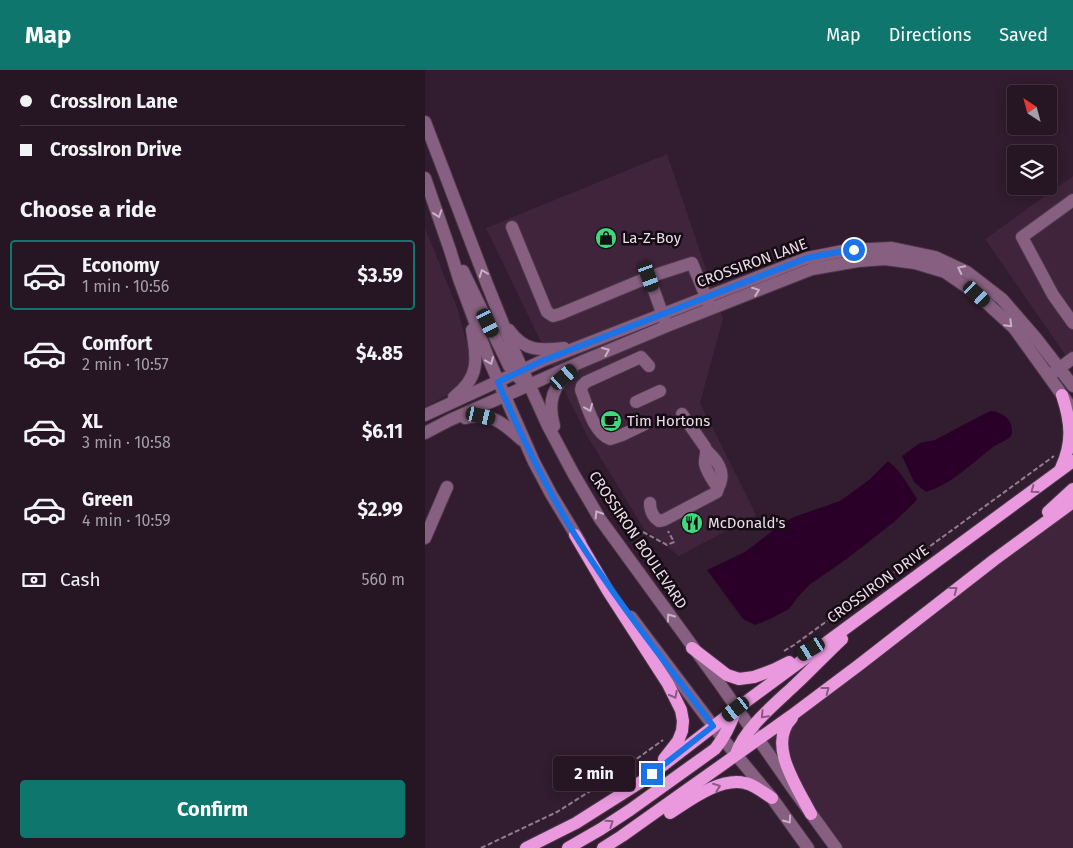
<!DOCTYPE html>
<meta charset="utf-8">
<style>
body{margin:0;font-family:"Fira Sans",sans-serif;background:#322230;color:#f1f3f6;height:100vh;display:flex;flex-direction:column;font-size:19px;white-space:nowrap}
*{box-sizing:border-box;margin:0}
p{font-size:16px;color:#a49fa6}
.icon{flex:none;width:28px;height:28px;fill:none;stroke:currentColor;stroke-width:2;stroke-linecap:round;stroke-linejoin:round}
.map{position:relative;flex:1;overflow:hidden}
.drawer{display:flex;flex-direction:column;background:#261523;width:425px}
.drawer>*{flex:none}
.guide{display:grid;align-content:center;height:110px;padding:0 20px;background:#261523}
.needle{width:32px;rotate:324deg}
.fabs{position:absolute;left:582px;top:15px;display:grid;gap:10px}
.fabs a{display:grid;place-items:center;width:50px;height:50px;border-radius:5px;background:#261523;box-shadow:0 2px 12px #0003,0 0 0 1px #423441;font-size:25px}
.end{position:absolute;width:22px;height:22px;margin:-11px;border:6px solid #1a73e8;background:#fff;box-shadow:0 0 0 2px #fff}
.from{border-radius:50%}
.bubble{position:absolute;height:35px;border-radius:5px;background:#261523;box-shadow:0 2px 12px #0003,0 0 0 1px #423441;font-size:16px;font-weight:700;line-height:35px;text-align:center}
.car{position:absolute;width:15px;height:30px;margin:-15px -8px;border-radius:6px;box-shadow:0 0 4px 1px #0007;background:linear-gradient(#222 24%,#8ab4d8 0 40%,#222 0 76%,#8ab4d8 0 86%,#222 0)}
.guide b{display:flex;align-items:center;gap:18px;height:48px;font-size:19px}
.guide b+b{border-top:1px solid #423441}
.guide i{width:12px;height:12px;background:#f1f3f6}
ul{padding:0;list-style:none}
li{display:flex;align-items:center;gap:15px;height:70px;margin:0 10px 8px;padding:0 10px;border:2px solid transparent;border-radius:5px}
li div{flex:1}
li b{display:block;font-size:19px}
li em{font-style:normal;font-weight:700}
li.current{border-color:#0f766e}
li>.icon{width:45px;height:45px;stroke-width:1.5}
h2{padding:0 20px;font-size:22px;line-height:60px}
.pay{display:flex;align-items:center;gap:12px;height:55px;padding:0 20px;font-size:19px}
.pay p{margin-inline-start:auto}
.primary-button{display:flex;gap:10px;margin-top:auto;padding:10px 20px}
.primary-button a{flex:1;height:58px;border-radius:5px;background:#0f766e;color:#fff;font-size:20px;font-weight:700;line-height:58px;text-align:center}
header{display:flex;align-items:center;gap:30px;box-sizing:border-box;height:70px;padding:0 25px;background:#0f766e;color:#fff}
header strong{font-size:24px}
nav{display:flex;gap:28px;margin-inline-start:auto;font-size:18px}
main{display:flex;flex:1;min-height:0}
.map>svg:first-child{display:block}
.built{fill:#3f243b}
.water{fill:#2b0028}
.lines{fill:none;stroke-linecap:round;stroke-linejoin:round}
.minor-casing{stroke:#4c3749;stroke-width:14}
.major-casing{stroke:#4c3749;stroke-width:14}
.path{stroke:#907d8d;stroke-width:2;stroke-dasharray:5 2.5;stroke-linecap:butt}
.minor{stroke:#876081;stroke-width:12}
.major{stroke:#ea99de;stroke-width:12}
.oneway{stroke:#c9b1c5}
.oneway2{stroke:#8a5983}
.route{stroke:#1a73e8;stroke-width:6}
.labels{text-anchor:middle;stroke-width:5;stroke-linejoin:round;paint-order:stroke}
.poi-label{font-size:15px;fill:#ecdce9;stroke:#140b13;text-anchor:start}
.street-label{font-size:15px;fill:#ecdce9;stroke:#140b13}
</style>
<header>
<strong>Map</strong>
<nav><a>Map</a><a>Directions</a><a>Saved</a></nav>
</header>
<main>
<section class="drawer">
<div class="guide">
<b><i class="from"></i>CrossIron Lane</b>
<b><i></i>CrossIron Drive</b>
</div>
<h2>Choose a ride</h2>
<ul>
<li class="current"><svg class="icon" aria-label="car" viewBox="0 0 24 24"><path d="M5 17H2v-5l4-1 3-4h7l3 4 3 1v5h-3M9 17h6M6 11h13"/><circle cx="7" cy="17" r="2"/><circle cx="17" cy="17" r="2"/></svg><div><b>Economy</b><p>1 min · 10:56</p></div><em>$3.59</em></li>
<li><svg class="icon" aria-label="car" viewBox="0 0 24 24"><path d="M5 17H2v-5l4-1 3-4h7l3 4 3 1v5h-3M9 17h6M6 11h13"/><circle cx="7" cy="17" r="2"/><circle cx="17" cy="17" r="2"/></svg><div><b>Comfort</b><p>2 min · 10:57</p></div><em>$4.85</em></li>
<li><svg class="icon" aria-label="car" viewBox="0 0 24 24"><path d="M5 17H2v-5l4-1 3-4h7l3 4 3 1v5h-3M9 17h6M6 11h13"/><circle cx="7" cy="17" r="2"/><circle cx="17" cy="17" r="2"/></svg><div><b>XL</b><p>3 min · 10:58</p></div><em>$6.11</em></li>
<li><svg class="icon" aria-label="car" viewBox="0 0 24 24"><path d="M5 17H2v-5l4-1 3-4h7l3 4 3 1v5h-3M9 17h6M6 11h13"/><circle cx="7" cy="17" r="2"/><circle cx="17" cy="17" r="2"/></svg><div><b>Green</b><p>4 min · 10:59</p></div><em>$2.99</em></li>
</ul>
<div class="pay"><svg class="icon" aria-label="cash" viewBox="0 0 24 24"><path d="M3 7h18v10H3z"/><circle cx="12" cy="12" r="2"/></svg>Cash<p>560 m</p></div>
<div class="primary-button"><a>Confirm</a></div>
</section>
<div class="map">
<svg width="648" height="778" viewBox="0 0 648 778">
<rect width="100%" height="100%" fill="#321c2f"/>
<g class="built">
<polygon points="242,84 298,249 275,333 331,445 254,486 219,459 164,369 139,320 61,158"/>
<polygon points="648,106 648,296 560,169"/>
<polygon points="0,158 33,240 43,278 44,303 26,323 0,337"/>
<polygon points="648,432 648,778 411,778 333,669"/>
</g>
<g class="water">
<path d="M566 341C576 342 587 348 587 360 587 362 587 365 585 367 582 370 573 374 568 377 547 393 527 414 501 422L489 412 477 386 495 373 510 370 559 344Z"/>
<path d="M463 391C477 402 483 415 492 429L489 433 469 452 423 488 384 515 373 527 364 539 345 549 330 555 318 549 282 500 320 482 358 453 369 447 415 431 444 410Z"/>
</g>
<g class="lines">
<g class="minor-casing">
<g id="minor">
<polyline points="0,52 62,214 89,281 123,356 148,403 175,449 295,614 366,716 411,778"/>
<polyline points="0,108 25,180 34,209 64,290 109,392 126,424 155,472"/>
<polyline points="648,130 597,167 628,225 648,253"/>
<polyline points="87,157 122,242 128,246 135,244 224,207 267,193 284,234"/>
<polyline points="38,201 84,296 90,304 95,309"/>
<polyline points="224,207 240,251"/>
<path d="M84 260C99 281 114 281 139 278"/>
<polyline points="628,303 648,288"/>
<path d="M29 327C55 307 52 290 47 260"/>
<polyline points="211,332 235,321"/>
<polyline points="0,345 117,291 382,188 423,180 467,178 510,187 542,202 577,229 610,267 648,316"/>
<path d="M40 348C45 347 51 346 56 346 73 347 85 360 97 370"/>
<path d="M220 354 197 365 185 369C168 362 162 335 156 320L157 316 161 312 216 287 224 296"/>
<path d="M129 356C122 330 128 317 147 299"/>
<polyline points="0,363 25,350 156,292 242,256 387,199 433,191 460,189 490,193 520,202 552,224 589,258 648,340"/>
<path d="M282 381C293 391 302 403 293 418"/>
<path d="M225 433C225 440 228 447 234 451L239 450 292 422 293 418C288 411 282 403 280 394 279 388 283 383 280 377L257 344"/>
<polyline points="0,468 22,417"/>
<polyline points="206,547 298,669 347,728 383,778"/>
</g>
</g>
<g class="major-casing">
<g id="major">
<path d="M636 398C648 373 646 352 637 325"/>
<polyline points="623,442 648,419"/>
<polyline points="150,465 183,521 243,614 256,640 258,651 257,661 253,671 239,689"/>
<polyline points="267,578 302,605 314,609 329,607 348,600 364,592"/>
<path d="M367 648C341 674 373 718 386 744"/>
<path d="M311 684C319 659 351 633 370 615 386 600 401 584 417 569"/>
<path d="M245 743C265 730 295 707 320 713 330 715 339 723 347 728"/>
<polyline points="101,778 151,753 219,710 311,639 648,391"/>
<path d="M143 778 176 759 205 740 290 679C300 667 306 654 311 639"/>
<polyline points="178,778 197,766 366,646 434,595 569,490 648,432"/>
</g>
</g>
<g class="path">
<polyline points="218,462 242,475 249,472 243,461"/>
<polyline points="359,581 369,575 629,386"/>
<polyline points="56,778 132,742 178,713 238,670"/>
</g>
<use href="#minor" class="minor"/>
<use href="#major" class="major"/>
</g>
<defs><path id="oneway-chevron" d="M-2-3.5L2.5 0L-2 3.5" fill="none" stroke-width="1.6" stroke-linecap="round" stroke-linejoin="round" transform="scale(1.25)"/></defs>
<g class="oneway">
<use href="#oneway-chevron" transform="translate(13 144) rotate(71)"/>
<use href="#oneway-chevron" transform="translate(536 199) rotate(-154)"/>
<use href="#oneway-chevron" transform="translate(58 203) rotate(-111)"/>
<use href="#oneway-chevron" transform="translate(331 221) rotate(-21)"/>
<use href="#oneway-chevron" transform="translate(584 254) rotate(45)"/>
<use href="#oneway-chevron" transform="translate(181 281) rotate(-23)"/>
<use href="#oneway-chevron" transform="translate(65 291) rotate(67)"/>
<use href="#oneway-chevron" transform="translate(164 338) rotate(67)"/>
<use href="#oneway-chevron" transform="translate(173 444) rotate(-122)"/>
<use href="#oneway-chevron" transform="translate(245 547) rotate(-126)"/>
<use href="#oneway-chevron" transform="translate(363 750) rotate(54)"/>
</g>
<g class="oneway2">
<use href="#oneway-chevron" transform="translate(609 420) rotate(144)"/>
<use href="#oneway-chevron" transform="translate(529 520) rotate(-38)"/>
<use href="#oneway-chevron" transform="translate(401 620) rotate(-37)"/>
<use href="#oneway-chevron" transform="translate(249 625) rotate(62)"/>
<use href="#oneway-chevron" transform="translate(339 645) rotate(134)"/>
<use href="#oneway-chevron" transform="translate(292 717) rotate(-21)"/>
<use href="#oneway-chevron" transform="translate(185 753) rotate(-34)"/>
</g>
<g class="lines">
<path class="route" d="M227 704 288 656C241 593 192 532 150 465 120 416 95 364 73 312L117 291 382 188 423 180H429"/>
</g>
<defs>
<g id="shop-disc" transform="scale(1.125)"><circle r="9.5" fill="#41d77c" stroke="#140b13"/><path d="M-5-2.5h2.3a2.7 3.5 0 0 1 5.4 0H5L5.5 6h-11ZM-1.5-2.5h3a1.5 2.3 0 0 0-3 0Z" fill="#111"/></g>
<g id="cafe-disc" transform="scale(1.125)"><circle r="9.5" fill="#41d77c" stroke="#140b13"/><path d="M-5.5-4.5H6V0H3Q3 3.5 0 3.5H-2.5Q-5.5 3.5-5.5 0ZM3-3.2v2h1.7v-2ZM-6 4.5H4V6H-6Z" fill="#111"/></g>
<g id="restaurant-disc" transform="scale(1.125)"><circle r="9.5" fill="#41d77c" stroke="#140b13"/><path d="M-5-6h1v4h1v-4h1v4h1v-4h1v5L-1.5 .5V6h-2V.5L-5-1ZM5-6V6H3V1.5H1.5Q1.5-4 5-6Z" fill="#111"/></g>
</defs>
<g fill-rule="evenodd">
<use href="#shop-disc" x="181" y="168"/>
<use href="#cafe-disc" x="186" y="351"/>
<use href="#restaurant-disc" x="267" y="453"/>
</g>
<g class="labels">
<g class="poi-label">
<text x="197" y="173">La-Z-Boy</text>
<text x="202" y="356">Tim Hortons</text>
<text x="283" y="458">McDonald's</text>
</g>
<g class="street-label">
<text transform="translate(327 193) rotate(-20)" y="5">CROSSIRON LANE</text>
<text transform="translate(213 470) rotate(56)" y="5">CROSSIRON BOULEVARD</text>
<text transform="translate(453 514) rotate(-36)" y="5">CROSSIRON DRIVE</text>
</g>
</g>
</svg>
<div class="fabs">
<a><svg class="needle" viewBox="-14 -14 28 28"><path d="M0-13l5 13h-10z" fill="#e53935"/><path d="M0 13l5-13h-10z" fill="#a49fa6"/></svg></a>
<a><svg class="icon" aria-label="layers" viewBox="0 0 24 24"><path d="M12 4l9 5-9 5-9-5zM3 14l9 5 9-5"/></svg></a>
</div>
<i class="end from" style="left:429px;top:180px"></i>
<i class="end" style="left:227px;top:704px"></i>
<div class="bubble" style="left:128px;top:686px;width:82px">2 min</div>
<i class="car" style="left:224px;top:207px;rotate:160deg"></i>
<i class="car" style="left:552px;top:224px;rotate:133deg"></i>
<i class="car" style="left:63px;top:253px;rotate:154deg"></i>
<i class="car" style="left:139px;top:307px;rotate:49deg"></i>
<i class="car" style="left:56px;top:346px;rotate:103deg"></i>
<i class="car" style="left:386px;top:579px;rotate:239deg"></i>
<i class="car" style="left:311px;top:639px;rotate:232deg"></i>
</div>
</main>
